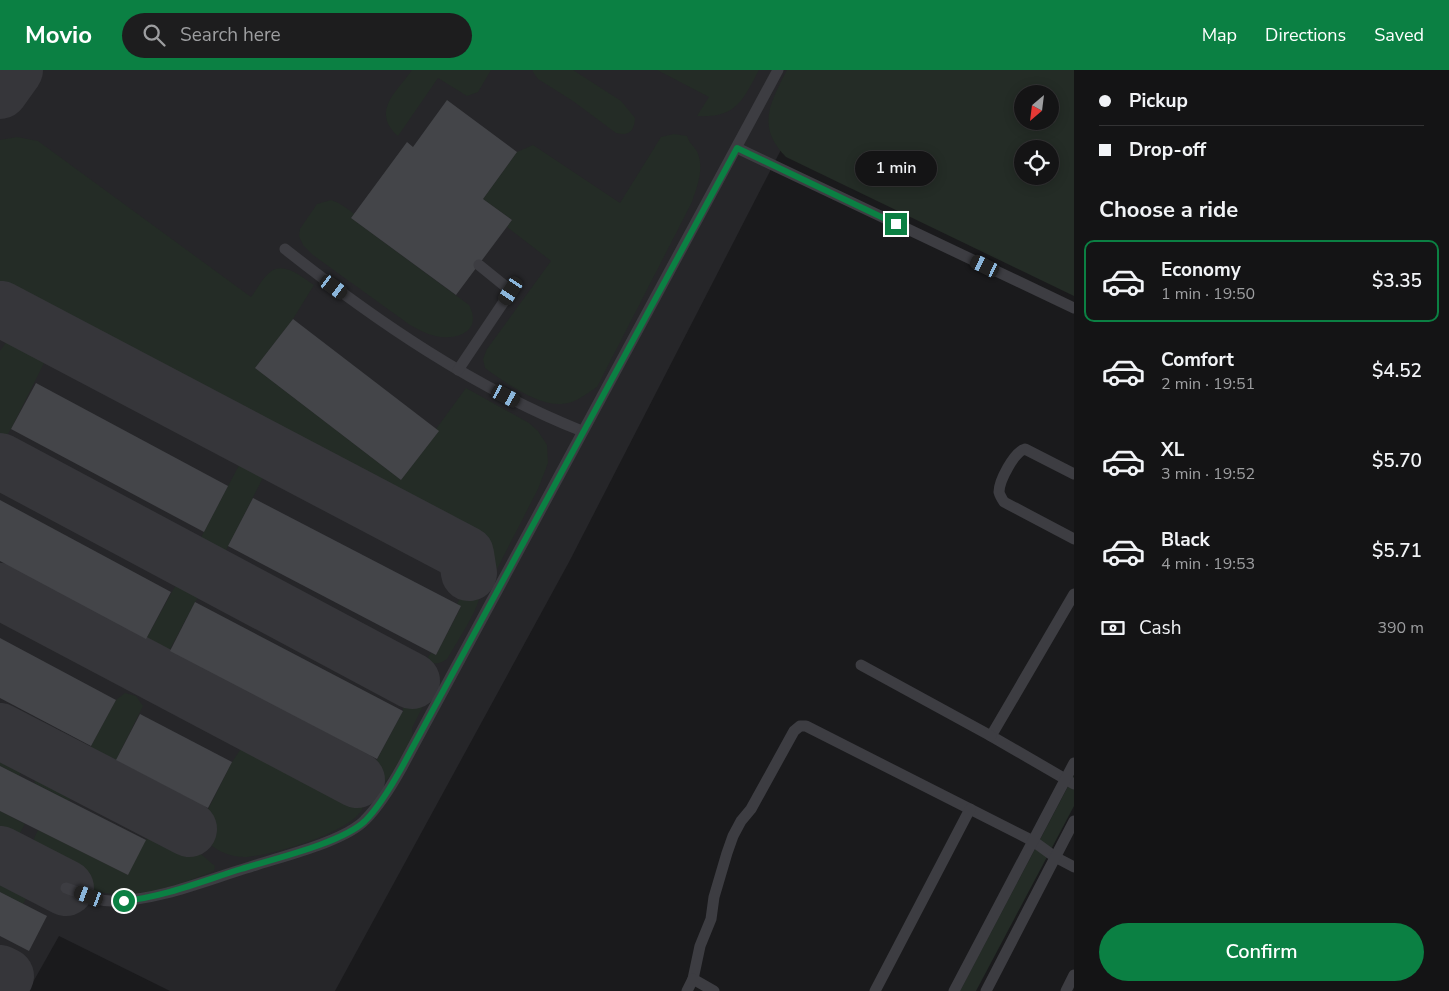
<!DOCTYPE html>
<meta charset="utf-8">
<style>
body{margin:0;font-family:"Nunito Sans",sans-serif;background:#1d1d1e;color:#f1f3f6;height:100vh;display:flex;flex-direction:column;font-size:19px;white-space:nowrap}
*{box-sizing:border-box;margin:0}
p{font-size:16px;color:#9d9ea0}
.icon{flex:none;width:28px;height:28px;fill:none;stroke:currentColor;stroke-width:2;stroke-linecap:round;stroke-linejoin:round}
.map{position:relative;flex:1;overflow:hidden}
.panel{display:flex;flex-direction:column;background:#141415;width:375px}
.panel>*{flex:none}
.banner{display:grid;align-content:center;height:110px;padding:0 25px;background:#141415}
.needle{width:32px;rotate:208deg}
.fabs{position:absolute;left:1014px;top:15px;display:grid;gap:10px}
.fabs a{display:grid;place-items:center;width:45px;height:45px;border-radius:50%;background:#141415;box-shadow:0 2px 12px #0003,0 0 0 1px #333334;font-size:25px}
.end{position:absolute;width:22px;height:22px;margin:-11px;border:6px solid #0b8043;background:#fff;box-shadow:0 0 0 2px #fff}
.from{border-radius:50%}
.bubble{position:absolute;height:35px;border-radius:18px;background:#141415;box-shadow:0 2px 12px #0003,0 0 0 1px #333334;font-size:16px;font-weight:600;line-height:35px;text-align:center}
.car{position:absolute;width:15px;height:30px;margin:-15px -8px;border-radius:6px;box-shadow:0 0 4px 1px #0007;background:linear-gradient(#222 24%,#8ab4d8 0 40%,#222 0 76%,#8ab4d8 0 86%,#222 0)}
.banner b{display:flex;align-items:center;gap:18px;height:48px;font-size:19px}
.banner b+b{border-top:1px solid #333334}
.banner i{width:12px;height:12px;background:#f1f3f6}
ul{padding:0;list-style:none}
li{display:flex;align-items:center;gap:15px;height:82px;margin:0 10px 8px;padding:0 15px;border:2px solid transparent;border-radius:10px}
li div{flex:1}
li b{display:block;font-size:19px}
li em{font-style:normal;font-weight:600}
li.current{border-color:#0b8043}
li>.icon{width:45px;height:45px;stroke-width:1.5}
h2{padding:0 25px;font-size:22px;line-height:60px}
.pay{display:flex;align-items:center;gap:12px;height:55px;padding:0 25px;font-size:19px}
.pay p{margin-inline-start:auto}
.action{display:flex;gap:10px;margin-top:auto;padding:10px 25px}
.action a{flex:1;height:58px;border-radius:30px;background:#0b8043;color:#fff;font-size:20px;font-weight:600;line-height:58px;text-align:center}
header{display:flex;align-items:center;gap:30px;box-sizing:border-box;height:70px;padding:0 25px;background:#0b8043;color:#fff}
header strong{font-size:24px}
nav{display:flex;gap:28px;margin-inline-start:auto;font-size:18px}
.search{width:350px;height:45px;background:#1d1d1e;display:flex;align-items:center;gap:12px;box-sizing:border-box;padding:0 18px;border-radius:28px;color:#9d9ea0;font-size:19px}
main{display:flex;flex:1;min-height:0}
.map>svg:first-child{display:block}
.built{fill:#262629}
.green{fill:#242c26;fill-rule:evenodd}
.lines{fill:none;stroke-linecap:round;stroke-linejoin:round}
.taxiway{stroke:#36363a;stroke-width:56}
.building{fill:#444549}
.service{stroke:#3d3d42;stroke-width:11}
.route{stroke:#0b8043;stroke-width:6}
</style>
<header>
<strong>Movio</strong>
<div class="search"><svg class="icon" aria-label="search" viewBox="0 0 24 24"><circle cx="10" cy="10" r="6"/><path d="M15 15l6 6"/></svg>Search here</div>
<nav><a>Map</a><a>Directions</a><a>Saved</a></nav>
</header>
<main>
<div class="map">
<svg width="1074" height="921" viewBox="0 0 1074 921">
<rect width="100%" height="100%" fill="#1a1a1c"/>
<polygon class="built" points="0,0 822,0 569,492 335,921 170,921 59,866 28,921 0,921"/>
<g class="green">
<path d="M412 0H491L478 22 467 26 438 8 398 66C371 41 396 23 412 0Z"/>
<path d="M533 0H573L621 31 635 48C634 62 629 66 616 63L573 31 538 9 533 2Z"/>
<path d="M657 0H759C742 31 737 48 697 46L709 27Z"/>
<path d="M787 0H1074V226L786 87C756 57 770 33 787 0ZM1022 24H1050V51H1022ZM1022 79H1050V106H1022Z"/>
<path d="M674 64 687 66C689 74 696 77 698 84 704 100 697 117 692 132L597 317C586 324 576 333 562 334 538 336 504 312 485 298L483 289 487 279 551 191 507 157 512 150 483 129 517 82 533 75 620 133 661 67Z"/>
<path d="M17 67 38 71 251 227C257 220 261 210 268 204 282 189 302 207 314 215L293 249 255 298 401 410 438 362 436 359 466 318 529 353 538 361 547 375 548 393 538 419 496 501 491 505 475 499 489 472 0 212V70Z"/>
<path d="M331 130C340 133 347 138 354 144L351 148 469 235C483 261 457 271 435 266 426 264 418 259 410 255L313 185 303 175 299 166 300 159 317 134Z"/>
<polygon points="24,265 51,279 11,359 5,368 0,368 0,281 7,271"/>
<polygon points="246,382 270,394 222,488 215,488 200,481 197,475"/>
<path d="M193 504C204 514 204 521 195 532L166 587H158L148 578 146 569 178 511 186 505Z"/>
<path d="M469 512C475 516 479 520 479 528 478 540 454 577 447 589 441 593 437 595 430 592L428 587 431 583 436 585 461 537 457 534Z"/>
<path d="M422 605H427L433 610V616L412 658 413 669 391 705 382 715 374 719 364 714 403 641C403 630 413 611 422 605Z"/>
<path d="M125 623 136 626 143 636 116 690 112 695C99 693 96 687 91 676L116 630Z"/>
<path d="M0 672C16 677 30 689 19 706L0 696Z"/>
<path d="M242 677H248L352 730 359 728 364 733C363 760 268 787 244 787 231 787 220 782 209 774 202 768 199 763 200 755L232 692Z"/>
<path d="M47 700C63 703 79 713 69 731L34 713 40 703Z"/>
<polygon points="1074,705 1074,736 976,921 960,921"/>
<polygon points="0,741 25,754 16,770 5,773 0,771"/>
<path d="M159 759C179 762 199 783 215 796L214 801C176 816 132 832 91 820 83 818 76 816 74 807 63 802 34 791 32 779 32 772 35 766 38 760L128 805C135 791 143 765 159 759Z"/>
<path d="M0 795C21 806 40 808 23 834L0 822Z"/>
</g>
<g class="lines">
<g class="taxiway">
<polyline points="0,21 15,0"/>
<polyline points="1,239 466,484 469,503"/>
<polyline points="0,391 412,611"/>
<polyline points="0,521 357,710"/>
<polyline points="0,661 189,759"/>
<polyline points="0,784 66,818"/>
<polyline points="0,903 6,906"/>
</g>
</g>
<g class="building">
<polygon points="447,30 517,82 483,129 512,150 456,225 351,148 407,72 413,77"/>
<polygon points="293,249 439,361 401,410 255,298"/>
<polygon points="36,313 228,416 204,462 11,359"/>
<polygon points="253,428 461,536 436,585 228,476"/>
<polygon points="0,430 171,522 146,569 0,491"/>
<polygon points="195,532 403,641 377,689 170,581"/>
<polygon points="0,568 116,630 91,676 0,628"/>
<polygon points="140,644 232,692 208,738 116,690"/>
<polygon points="0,696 146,770 128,805 0,741"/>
<polygon points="0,822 47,846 29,881 0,866"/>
</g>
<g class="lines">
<g class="service">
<polyline points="737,78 1074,238"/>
<path d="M285 179C376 251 474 318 582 361"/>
<polyline points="458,300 511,221 479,195"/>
<path d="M1074 404 1025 379C1014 382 999 411 999 422 1000 426 1002 429 1004 432L1074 469"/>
<polyline points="1074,524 991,666 1074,714"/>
<polyline points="861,595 991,666"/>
<path d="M66 818C81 823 98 832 114 831 160 830 206 810 250 797 279 787 344 772 365 750 380 735 392 715 402 697L778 0"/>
<polyline points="693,909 700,876 711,849 714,827 727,783 733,766 741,751 751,739 794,661 800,656 806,656 1033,771 1055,787 1074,797"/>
<polyline points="687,921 693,909 714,921"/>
<polyline points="875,921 970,739"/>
<polyline points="954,921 1074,693"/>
<polyline points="986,921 1074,751"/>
<polyline points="1066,921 1074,905"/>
</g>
</g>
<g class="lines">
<path class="route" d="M124 831C164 827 203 811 241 799 273 789 342 773 365 751 380 736 392 715 402 697L737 78 896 154"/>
</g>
</svg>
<div class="fabs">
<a><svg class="needle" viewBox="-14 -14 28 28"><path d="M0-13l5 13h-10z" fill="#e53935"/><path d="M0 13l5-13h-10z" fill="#9d9ea0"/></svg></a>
<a><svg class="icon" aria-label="locate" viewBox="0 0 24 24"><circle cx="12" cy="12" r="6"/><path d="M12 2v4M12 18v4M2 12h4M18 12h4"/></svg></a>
</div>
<i class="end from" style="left:124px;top:831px"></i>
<i class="end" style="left:896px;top:154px"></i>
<div class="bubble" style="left:855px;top:81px;width:82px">1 min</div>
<i class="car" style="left:985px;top:196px;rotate:296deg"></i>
<i class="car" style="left:334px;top:217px;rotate:126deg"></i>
<i class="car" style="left:511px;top:221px;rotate:213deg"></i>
<i class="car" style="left:506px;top:326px;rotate:118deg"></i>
<i class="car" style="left:89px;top:826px;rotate:291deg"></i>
</div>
<section class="panel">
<div class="banner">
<b><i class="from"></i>Pickup</b>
<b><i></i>Drop-off</b>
</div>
<h2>Choose a ride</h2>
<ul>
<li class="current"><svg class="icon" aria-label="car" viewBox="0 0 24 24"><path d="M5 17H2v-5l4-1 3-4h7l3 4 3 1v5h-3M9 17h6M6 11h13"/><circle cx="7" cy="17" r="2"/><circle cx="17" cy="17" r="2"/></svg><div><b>Economy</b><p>1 min · 19:50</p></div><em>$3.35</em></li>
<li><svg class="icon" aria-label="car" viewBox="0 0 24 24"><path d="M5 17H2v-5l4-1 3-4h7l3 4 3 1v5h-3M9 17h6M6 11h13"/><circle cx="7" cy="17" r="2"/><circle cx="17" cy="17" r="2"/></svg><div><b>Comfort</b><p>2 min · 19:51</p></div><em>$4.52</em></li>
<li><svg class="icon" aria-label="car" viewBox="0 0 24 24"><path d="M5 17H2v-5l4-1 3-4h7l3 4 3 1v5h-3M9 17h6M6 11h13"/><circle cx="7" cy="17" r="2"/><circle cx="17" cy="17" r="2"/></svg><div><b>XL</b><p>3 min · 19:52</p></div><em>$5.70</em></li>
<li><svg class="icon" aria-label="car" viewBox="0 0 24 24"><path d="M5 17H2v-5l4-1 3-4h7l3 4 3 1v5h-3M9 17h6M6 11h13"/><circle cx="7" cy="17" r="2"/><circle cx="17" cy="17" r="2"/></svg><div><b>Black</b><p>4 min · 19:53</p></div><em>$5.71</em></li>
</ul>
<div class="pay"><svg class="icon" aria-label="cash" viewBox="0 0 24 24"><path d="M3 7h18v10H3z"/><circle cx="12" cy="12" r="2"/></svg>Cash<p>390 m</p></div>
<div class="action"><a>Confirm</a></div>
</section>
</main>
